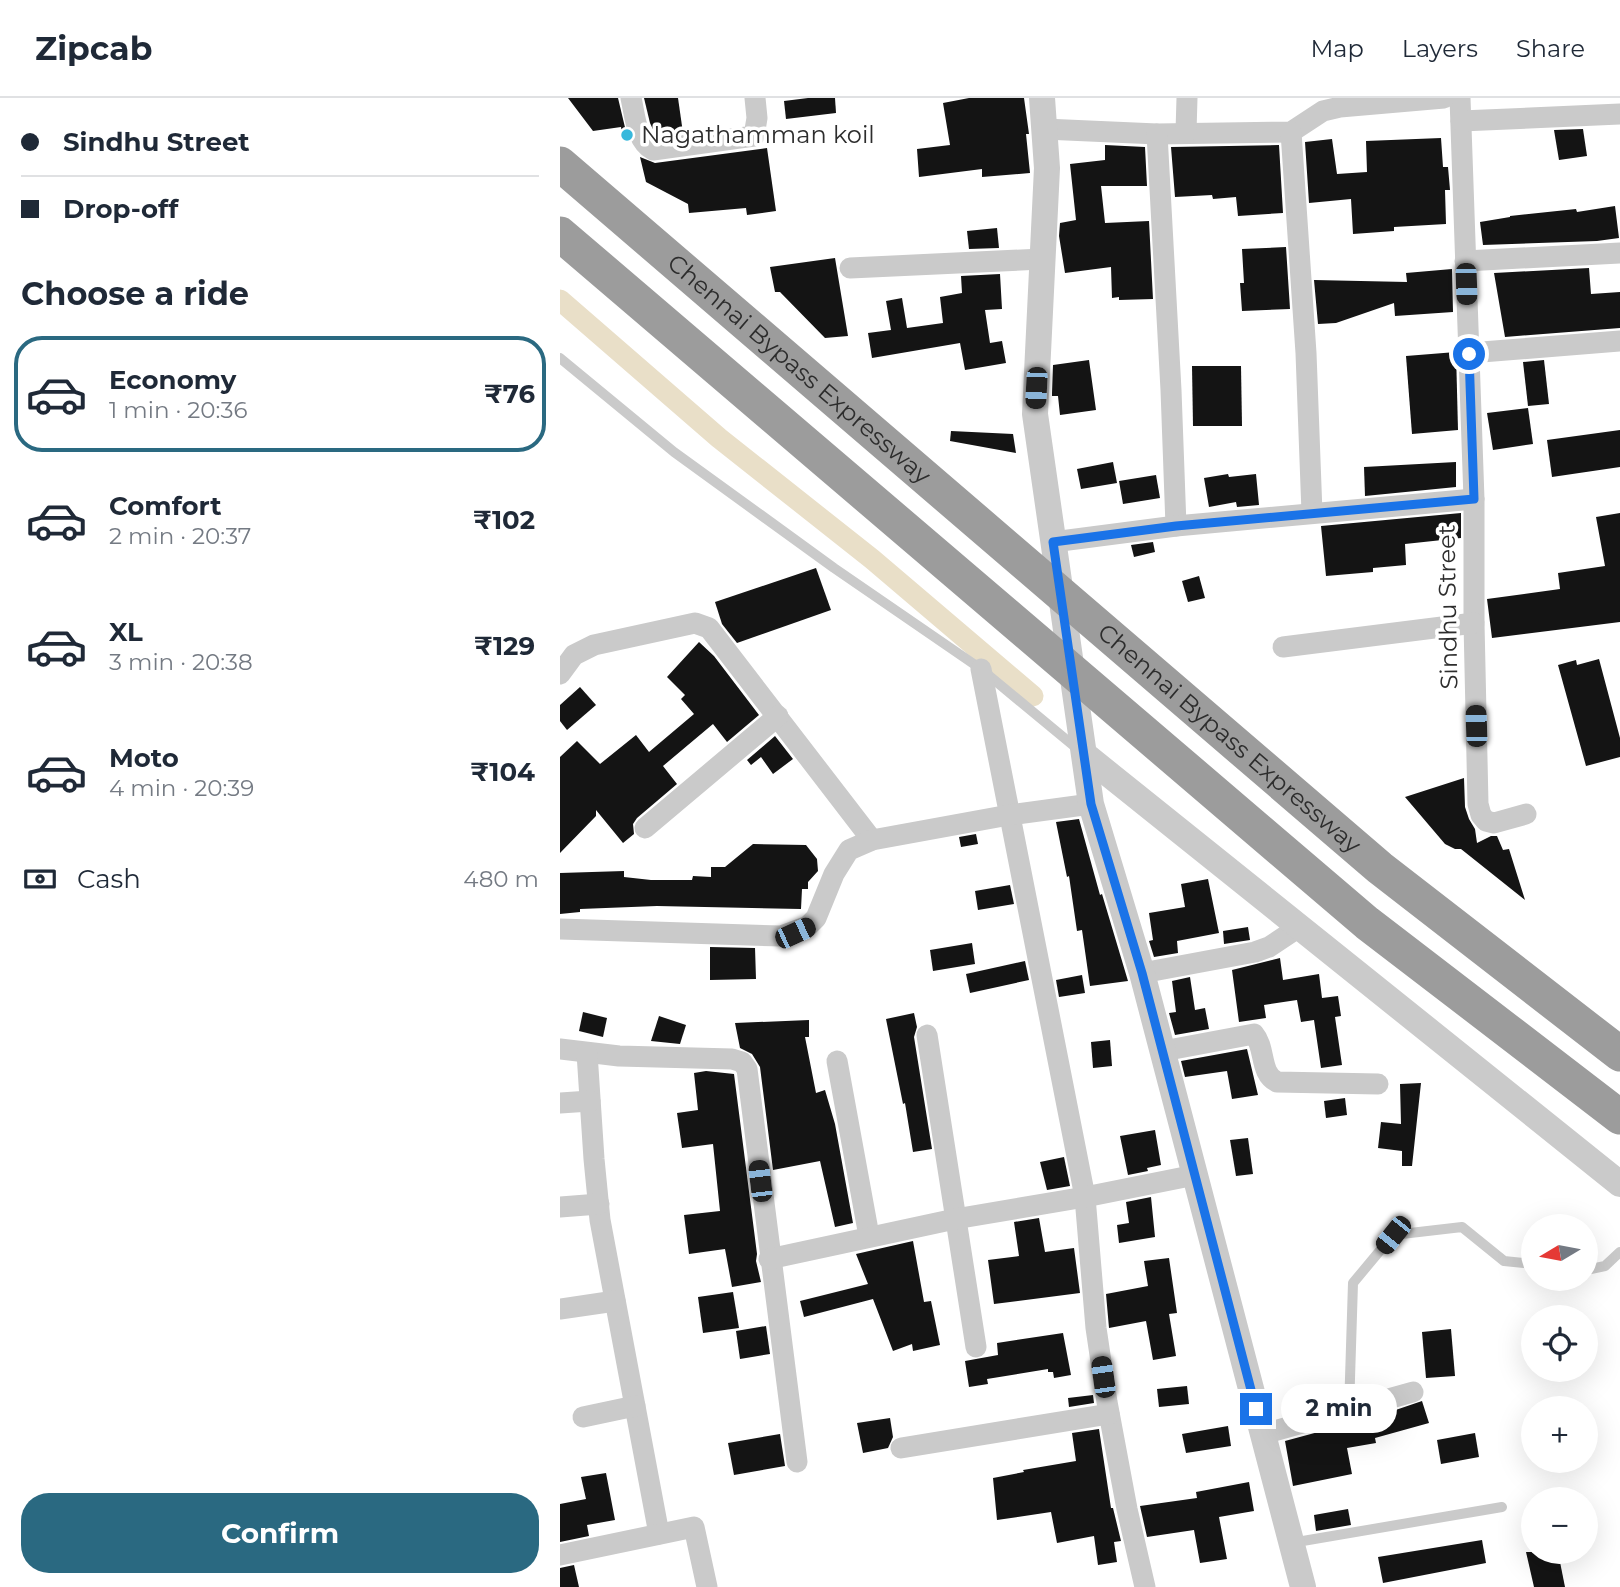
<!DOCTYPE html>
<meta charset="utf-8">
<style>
body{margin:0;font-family:Montserrat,sans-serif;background:#f2f2f3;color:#1f2937;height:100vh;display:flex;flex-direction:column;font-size:26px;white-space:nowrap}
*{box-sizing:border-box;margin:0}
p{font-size:23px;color:#747a83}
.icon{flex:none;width:38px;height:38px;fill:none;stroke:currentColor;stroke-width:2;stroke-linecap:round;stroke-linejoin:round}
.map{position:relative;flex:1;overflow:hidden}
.sheet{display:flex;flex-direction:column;background:#fff;width:560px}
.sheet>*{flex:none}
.guide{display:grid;align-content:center;height:154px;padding:0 21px;background:#fff}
.needle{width:46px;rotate:260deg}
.fabs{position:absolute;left:961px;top:1116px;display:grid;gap:14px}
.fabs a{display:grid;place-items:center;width:77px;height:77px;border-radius:50%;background:#fff;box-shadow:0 7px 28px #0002;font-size:35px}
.end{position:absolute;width:32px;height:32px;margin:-16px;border:9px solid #1a73e8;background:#fff;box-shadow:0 0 0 4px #fff}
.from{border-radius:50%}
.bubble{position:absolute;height:49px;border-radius:24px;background:#fff;box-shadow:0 7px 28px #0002;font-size:23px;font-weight:700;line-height:49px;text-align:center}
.car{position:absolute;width:21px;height:42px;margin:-21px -10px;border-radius:9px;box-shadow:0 0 5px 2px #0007;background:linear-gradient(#222 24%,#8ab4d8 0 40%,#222 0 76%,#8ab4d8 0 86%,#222 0)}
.guide b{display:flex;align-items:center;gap:24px;height:66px;font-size:26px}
.guide b+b{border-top:2px solid #e0e1e3}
.guide i{width:18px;height:18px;background:#1f2937}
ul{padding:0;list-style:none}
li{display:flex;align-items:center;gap:21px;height:116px;margin:0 14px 10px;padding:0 7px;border:4px solid transparent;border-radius:28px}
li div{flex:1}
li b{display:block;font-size:26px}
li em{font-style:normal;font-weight:700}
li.selected{border-color:#2a6981}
li>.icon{width:63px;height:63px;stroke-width:1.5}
h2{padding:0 21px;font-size:32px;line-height:84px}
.pay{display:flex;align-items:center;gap:18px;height:77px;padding:0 21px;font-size:26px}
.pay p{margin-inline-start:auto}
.action{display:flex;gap:14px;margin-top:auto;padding:14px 21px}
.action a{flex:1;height:80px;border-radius:28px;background:#2a6981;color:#fff;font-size:28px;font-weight:700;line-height:80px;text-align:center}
header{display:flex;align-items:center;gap:42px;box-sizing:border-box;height:98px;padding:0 35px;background:#fff;border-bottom:2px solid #e0e1e3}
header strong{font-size:33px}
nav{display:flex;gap:38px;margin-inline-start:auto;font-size:24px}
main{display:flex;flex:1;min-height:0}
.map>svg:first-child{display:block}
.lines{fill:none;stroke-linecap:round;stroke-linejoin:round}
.canal{stroke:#e9dfc8;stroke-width:21}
.building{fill:#141414}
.service{stroke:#cacaca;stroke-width:10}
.minor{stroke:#cacaca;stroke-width:21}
.tertiary{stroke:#cacaca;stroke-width:26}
.trunk{stroke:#9c9c9c;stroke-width:35}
.route{stroke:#1a73e8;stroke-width:9}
.poi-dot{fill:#37b8dc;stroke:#fff;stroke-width:2.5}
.labels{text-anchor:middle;stroke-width:7;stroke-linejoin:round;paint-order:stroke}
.poi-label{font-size:24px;fill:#2d2d2d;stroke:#fff;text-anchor:start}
.street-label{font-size:24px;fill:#2d2d2d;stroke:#fff}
</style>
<header>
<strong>Zipcab</strong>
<nav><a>Map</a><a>Layers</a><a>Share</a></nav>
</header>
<main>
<section class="sheet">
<div class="guide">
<b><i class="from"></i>Sindhu Street</b>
<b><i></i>Drop-off</b>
</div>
<h2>Choose a ride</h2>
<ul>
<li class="selected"><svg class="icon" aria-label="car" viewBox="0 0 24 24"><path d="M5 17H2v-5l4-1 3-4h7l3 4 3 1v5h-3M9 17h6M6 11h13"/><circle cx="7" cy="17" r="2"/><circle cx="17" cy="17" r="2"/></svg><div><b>Economy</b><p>1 min · 20:36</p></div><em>₹76</em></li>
<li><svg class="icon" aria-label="car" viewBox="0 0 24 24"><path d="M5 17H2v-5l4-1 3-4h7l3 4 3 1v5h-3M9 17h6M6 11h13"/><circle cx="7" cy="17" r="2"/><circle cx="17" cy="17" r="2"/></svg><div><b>Comfort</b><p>2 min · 20:37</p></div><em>₹102</em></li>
<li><svg class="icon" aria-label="car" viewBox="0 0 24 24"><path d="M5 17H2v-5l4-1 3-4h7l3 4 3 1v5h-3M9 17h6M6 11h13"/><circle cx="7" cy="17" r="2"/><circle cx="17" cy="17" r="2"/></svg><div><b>XL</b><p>3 min · 20:38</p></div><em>₹129</em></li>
<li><svg class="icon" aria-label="car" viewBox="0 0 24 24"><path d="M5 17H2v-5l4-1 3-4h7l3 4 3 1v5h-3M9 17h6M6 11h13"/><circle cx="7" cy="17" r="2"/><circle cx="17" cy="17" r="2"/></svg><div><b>Moto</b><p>4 min · 20:39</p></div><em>₹104</em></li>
</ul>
<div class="pay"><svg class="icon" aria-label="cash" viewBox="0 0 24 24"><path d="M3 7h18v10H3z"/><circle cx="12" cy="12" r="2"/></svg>Cash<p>480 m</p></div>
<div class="action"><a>Confirm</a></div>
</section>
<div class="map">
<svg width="1060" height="1489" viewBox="0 0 1060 1489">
<rect width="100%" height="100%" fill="#fff"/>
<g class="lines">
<polyline class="canal" points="0,202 159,340 312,461 473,598"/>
</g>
<g class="building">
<polygon points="8,0 58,0 68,42 63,42 61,29 33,33"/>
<polygon points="84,0 118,0 123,35 96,38 90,25"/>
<polygon points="248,0 275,0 276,15 226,21 224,3"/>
<polygon points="409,0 464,0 469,36 466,36 470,75 422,79 422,71 359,79 357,51 390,47 383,5"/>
<polygon points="1023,31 1027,58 999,62 994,32"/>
<polygon points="881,40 883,69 888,69 890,92 885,92 886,126 834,129 834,133 793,136 791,101 749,105 745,44 772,41 777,76 807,74 806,43"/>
<polygon points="545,47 585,49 587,88 541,88 545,125 589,123 593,201 559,202 559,199 552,200 551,169 505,175 499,138 500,125 516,122 510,66 545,62"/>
<polygon points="719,47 723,115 678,118 676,99 653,101 652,97 615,99 611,49"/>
<polygon points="207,50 216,113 187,117 186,110 129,115 128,106 86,84 80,59 95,65"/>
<polygon points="1055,108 1059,140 1037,143 923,147 920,124 950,119 950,118 1016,111 1017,114"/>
<polygon points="437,130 439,150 409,151 407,133"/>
<polygon points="726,149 730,211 682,213 680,185 684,185 682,151"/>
<polygon points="275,160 288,238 265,240 220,194 215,194 210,169"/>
<polygon points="1029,170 1031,196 1060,194 1060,230 945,239 934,175"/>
<polygon points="892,171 893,214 835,218 834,205 776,225 758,226 754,182 847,184 846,175"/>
<polygon points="440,176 442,211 425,212 430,245 442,243 446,265 405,272 400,245 312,260 308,235 331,232 326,203 342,200 347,230 383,225 380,199 402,195 401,178"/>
<polygon points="896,254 898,332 852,336 846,258"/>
<polygon points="529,262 536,312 500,317 498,298 492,298 492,295 493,267"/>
<polygon points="984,262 989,306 968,308 963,264"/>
<polygon points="632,268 681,268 682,328 633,328"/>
<polygon points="968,310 973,346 933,352 927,315"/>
<polygon points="1060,332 1060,369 992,379 987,342"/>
<polygon points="391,333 453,336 456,355 390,343"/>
<polygon points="553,364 557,385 521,391 517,371"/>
<polygon points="896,364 896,389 805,398 804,369"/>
<polygon points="668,376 669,379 696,376 699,407 677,409 676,404 649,409 644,380"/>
<polygon points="596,377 600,400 563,406 559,383"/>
<polygon points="901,415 901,440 845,446 846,467 813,470 813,474 766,478 761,428"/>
<polygon points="1060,415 1060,524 932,540 927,501 1000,491 998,475 1045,468 1036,419"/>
<polygon points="593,444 595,454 574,459 571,447"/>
<polygon points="256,470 271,512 177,545 162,526 155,504"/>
<polygon points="639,478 645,500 628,504 622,483"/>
<polygon points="139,544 154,558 199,617 167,644 153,626 103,668 117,686 77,720 73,726 74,736 63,745 36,712 36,718 0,755 0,659 17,643 40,666 76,637 89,654 134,616 121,601 125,597 107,579"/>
<polygon points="1039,561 1060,640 1060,659 1026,668 998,567 1016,562 1017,567"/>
<polygon points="20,589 36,607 7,632 0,623 0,607"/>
<polygon points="215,638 233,661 213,676 201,659 191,667 187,662"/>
<polygon points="904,680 905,709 909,721 915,731 917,745 931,738 937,738 943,752 949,751 965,802 901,751 895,751 885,746 845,699"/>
<polygon points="519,721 540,797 542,796 568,883 530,888 522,832 517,833 509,778 507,779 496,724"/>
<polygon points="416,736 418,746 401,749 399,739"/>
<polygon points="193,746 246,747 257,761 258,773 248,784 248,791 242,791 241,811 97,808 20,811 20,814 0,816 0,775 64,773 64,779 91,782 132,782 133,778 151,779 151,769 165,769"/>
<polygon points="648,781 659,835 617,843 618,855 594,859 589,843 593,842 589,815 625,809 621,786"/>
<polygon points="450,787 454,806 418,812 415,793"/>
<polygon points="688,829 690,842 664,846 663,833"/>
<polygon points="412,845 415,866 373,873 370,852"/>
<polygon points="150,849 195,850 196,881 150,882"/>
<polygon points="720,860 723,882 759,876 762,900 778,898 781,918 775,919 782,967 761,970 754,922 741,924 737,902 704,907 706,920 679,924 672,872"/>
<polygon points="465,863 469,882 410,895 406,876"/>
<polygon points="522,877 525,895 499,899 496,882"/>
<polygon points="630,879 635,912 645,910 649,931 615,937 609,915 616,914 612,883"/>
<polygon points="23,914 47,920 43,939 19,933"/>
<polygon points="354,915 357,929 354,939 372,1051 353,1054 345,1005 343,1006 326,921"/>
<polygon points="99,918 126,927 120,946 91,943"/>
<polygon points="249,922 249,939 245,939 256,995 265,992 275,1026 293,1125 275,1129 260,1063 213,1072 200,969 192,956 180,950 175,925"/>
<polygon points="550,942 552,968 533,970 531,944"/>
<polygon points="687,951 698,997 672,1001 667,973 625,979 621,963"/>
<polygon points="146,973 174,976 197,1156 196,1163 201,1184 172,1189 165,1151 129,1156 124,1117 160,1113 153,1046 122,1050 117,1015 138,1012 134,975"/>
<polygon points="861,985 852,1068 842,1068 842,1053 818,1050 821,1024 841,1026 840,986"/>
<polygon points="785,1000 787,1017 766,1020 764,1003"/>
<polygon points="595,1032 601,1067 587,1070 588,1073 568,1077 560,1038"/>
<polygon points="688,1040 693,1076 676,1078 670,1042"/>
<polygon points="504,1059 510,1088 487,1092 480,1064"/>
<polygon points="591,1099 595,1139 559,1145 557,1127 569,1125 566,1104"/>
<polygon points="479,1120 485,1154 514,1150 520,1195 434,1206 428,1162 459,1158 454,1124"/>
<polygon points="353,1143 364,1204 371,1203 380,1247 353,1253 352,1246 333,1253 313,1201 244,1219 240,1203 308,1186 296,1156"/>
<polygon points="609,1160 617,1215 609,1216 616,1258 593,1262 586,1223 549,1230 546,1196 588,1188 584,1163"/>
<polygon points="173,1194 179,1230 143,1235 138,1199"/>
<polygon points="206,1228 210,1256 180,1261 176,1233"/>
<polygon points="891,1231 895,1278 866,1280 862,1234"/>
<polygon points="503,1235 511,1277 494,1280 493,1274 488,1274 488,1271 427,1281 428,1286 409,1289 405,1263 438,1257 437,1245"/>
<polygon points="627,1288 629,1306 599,1309 597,1291"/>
<polygon points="533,1297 534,1305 509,1309 508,1300"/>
<polygon points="862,1303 869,1325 815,1340 816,1345 787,1350 792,1376 733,1388 725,1343 821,1317"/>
<polygon points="330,1320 333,1339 328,1350 303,1355 297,1325"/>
<polygon points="668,1328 671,1348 626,1355 622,1336"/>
<polygon points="539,1331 551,1410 553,1410 561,1443 554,1444 557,1464 538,1467 534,1438 497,1445 491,1414 437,1422 433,1380 464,1374 463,1372 516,1363 512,1335"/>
<polygon points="915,1335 919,1359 881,1366 877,1342"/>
<polygon points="220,1336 225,1368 174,1377 168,1345"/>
<polygon points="46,1375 55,1422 27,1427 29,1438 0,1444 0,1406 26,1401 21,1379"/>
<polygon points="689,1384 694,1413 659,1419 667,1461 640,1465 634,1432 587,1439 580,1408 637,1400 636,1394"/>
<polygon points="788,1411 791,1427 756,1433 754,1417"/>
<polygon points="922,1442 926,1465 823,1485 818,1459"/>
<polygon points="966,1454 998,1454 1005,1489 974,1489"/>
<polygon points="14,1467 19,1489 0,1489 0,1470"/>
</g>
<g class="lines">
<g class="service">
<polyline points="0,260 114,354 274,470 421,571 520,653"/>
<polyline points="1026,1172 1045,1168 1060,1154"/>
<polyline points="789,1312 793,1185 833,1137 902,1129 944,1163 973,1166"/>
<polyline points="731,1445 942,1409"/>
</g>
<g class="minor">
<path d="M71 0C75 17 76 43 93 52L194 38 197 20 195 0"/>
<polyline points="900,0 914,401 914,525 918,706 921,717 926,723 934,725 966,716"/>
<polyline points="901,23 1060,16"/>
<polyline points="484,31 597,36 731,34 763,13 780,9 884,0"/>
<polyline points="626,34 627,0"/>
<polyline points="731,34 746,255 752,415"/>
<polyline points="597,36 611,292 616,428"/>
<polyline points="905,163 1060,155"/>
<polyline points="290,170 482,161"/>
<polyline points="909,255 1060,243"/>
<polyline points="493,444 616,428 914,401"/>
<polyline points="723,549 914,525"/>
<polyline points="421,571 525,1099 536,1230 547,1304 567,1411 585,1489"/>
<polyline points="0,576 14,557 34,547 135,525 149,530 312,742"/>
<polyline points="85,730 218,618"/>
<polyline points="0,831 221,838 248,828 256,820 274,776 289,752 312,742 449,717 531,706"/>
<polyline points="582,875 695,854 709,849 739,829"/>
<polyline points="367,937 416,1249"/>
<polyline points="0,951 59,958 172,961 182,964 187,971 237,1364"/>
<path d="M603 953 694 936C706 950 699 975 717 984L818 986"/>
<polyline points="27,955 34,1061 40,1122 99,1436"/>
<polyline points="277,963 309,1138"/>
<polyline points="0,1005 30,1003"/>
<polyline points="0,1109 39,1106"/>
<polyline points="209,1161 395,1121 525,1099 635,1077"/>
<polyline points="0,1211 55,1203"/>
<polyline points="23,1319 75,1308"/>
<polyline points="703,1336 853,1294"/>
<polyline points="341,1350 549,1316"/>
<polyline points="0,1457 134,1429 147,1489"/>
</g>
<g class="tertiary">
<polyline points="482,0 487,70 475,316 531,706 582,875 743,1489"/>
<polyline points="525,657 1060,1086"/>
</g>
<g class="trunk">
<path id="s1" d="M0 66 820 770 1060 956"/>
<polyline points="0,136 807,825 1060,1019"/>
</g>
</g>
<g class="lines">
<polyline class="route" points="696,1311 582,875 531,706 493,444 616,428 914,401 909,256"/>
</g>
<circle class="poi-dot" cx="67" cy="37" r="7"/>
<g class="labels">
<g class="poi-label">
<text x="81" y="45">Nagathamman koil</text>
</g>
<g class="street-label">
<text dy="8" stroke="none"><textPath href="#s1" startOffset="315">Chennai Bypass Expressway</textPath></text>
<text transform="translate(888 509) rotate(-91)" y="8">Sindhu Street</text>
<text dy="8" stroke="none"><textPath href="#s1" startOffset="882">Chennai Bypass Expressway</textPath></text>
</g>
</g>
</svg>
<div class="fabs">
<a><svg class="needle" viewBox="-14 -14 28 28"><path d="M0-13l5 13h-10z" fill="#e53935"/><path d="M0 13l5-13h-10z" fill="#747a83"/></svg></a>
<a><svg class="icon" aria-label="locate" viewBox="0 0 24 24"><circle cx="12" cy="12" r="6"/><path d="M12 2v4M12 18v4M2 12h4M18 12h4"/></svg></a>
<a>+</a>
<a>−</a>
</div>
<i class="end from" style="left:909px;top:256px"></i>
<i class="end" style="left:696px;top:1311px"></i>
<div class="bubble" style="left:721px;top:1286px;width:116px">2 min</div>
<i class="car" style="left:906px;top:186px;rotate:178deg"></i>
<i class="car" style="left:476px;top:290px;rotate:183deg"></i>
<i class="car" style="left:916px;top:628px;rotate:358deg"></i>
<i class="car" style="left:235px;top:835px;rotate:65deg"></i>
<i class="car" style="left:200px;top:1083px;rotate:353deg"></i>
<i class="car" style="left:833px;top:1137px;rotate:219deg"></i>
<i class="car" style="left:543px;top:1279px;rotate:352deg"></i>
</div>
</main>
